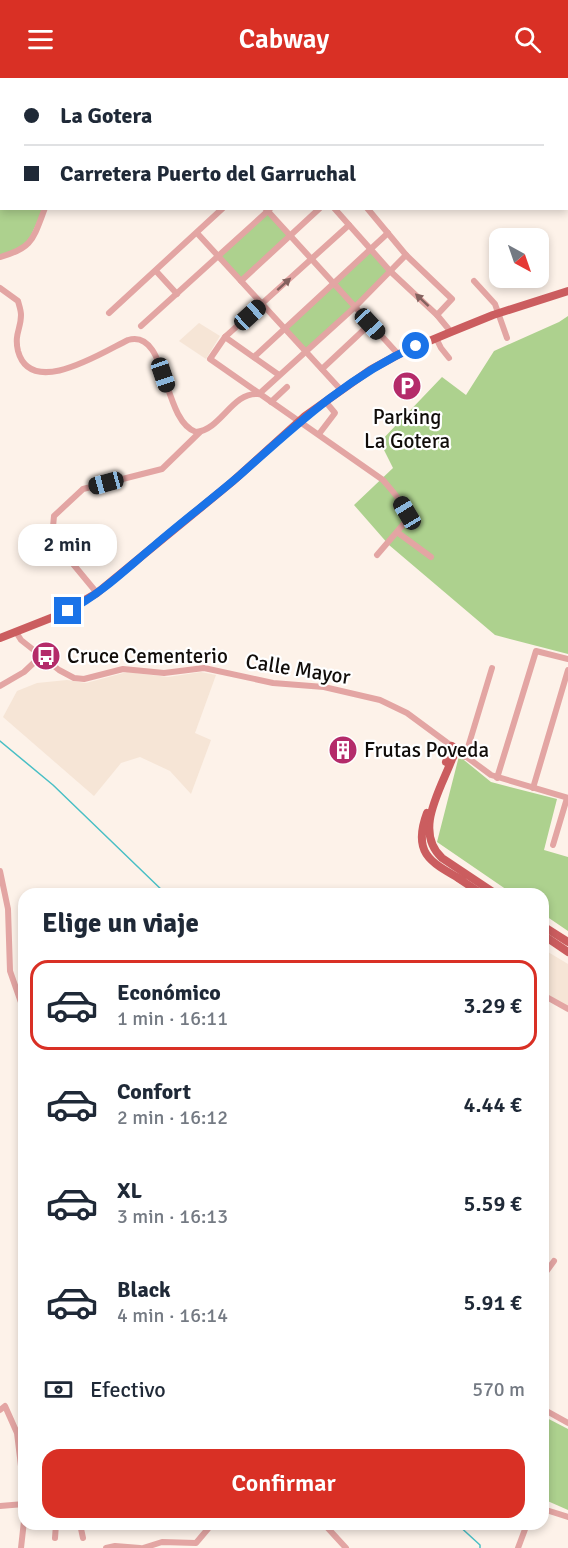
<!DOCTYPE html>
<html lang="es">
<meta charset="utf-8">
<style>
body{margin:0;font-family:Signika,sans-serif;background:#f6f6f7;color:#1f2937;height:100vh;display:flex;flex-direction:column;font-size:22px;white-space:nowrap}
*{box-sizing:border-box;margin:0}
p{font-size:20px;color:#747a83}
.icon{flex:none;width:33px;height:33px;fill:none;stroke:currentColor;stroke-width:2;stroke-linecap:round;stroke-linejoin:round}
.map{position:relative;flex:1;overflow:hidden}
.panel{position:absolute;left:18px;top:810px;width:531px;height:642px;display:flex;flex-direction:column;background:#fff;border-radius:18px;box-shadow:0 3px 9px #0003}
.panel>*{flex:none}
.hud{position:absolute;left:0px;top:0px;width:568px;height:132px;box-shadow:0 3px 9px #0003;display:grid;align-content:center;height:132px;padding:0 24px;background:#fff}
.needle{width:39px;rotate:140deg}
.buttons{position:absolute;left:489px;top:150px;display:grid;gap:12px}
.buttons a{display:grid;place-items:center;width:60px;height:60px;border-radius:12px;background:#fff;box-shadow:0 3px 9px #0003;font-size:30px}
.end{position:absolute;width:27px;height:27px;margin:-14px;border:8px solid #1a73e8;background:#fff;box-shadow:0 0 0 3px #fff}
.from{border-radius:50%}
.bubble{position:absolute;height:42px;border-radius:18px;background:#fff;box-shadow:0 3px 9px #0003;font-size:20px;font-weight:600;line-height:42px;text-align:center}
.car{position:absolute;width:18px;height:36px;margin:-18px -9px;border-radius:8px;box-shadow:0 0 4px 2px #0007;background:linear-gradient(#222 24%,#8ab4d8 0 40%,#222 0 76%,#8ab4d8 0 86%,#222 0)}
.hud b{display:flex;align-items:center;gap:21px;height:57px;font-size:22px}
.hud b+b{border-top:2px solid #e0e1e3}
.hud i{width:15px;height:15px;background:#1f2937}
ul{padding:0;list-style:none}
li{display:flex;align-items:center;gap:18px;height:90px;margin:0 12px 9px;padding:0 12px;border:3px solid transparent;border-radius:18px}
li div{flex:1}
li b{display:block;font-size:22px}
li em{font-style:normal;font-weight:600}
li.active{border-color:#d93025}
li>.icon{width:54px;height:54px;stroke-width:1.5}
h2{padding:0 24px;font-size:27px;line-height:72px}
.pay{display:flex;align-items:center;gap:15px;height:66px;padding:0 24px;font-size:22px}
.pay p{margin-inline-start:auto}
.primary-button{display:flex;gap:12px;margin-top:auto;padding:12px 24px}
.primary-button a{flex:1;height:69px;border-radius:18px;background:#d93025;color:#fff;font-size:24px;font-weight:600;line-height:69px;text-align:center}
header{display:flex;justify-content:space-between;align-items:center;height:78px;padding:0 24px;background:#d93025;color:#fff;font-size:27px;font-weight:600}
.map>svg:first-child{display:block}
.built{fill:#f6e5d6}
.green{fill:#add18e}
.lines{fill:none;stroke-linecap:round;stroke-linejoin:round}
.stream{stroke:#49bfc5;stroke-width:1.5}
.minor{stroke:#e3a5a3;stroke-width:6}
.major{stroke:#cb5d5f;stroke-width:8}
.oneway{fill:#84615e}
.route{stroke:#1a73e8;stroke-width:8}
.labels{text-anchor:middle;stroke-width:4.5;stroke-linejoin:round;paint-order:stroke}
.poi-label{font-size:21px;fill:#110d0a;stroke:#fff;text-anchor:start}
.street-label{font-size:21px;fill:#110d0a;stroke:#fff}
</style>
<header><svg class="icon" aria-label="menu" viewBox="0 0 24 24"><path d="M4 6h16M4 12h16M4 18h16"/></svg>Cabway<svg class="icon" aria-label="search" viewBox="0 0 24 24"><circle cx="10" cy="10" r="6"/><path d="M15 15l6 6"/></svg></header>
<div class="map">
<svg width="568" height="1470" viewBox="0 0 568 1470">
<rect width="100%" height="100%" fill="#fdf2e9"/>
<g class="built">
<polygon points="199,245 220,258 206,281 179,263"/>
<polygon points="127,594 168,599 201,594 216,597 195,655 211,662 191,716 170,693 140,679 121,685 94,718 3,639 17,613 37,605 67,602 86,605"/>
<polygon points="543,871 568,886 568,929 543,919"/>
</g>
<g class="green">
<polygon points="0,0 98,0 2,2 2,130 43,131 29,162 23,169 0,177"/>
<polygon points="268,133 290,158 241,203 218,178"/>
<polygon points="371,171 390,193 306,273 285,250"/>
<polygon points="568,238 568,576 495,557 389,467 354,427 393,390 380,364 442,299 466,317 494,273 559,244"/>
<polygon points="459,678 491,704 557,721 544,772 568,779 568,853 543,836 543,816 513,816 437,764"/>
<polygon points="543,1338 568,1351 568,1432 543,1421"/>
</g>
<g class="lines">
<g class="stream">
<polyline points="0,663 53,707 166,816"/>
<polyline points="457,1446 480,1467 480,1470"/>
</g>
<g class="minor">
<polyline points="100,2 101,0"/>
<polyline points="265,130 398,276"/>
<polyline points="334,130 390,193 437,237 451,254"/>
<polyline points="367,130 406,177 452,221 437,237"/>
<path d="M349 147 225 259 210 281 383 402C393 414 406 427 407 442L377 477"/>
<polyline points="197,155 341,312"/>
<path d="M0 179C33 170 33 161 45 130"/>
<polyline points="156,193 177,216"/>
<polyline points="241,203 320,130"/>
<polyline points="474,203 495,226 507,260"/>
<path d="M0 210 18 223C19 227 21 232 21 237 21 251 14 256 18 273 31 321 103 274 128 262 168 250 162 343 196 354 221 352 232 314 258 316"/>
<polyline points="109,235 223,130"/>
<polyline points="141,248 270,131"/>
<polyline points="225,259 279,297"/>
<polyline points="436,260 441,270 449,280"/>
<polyline points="254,279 388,155"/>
<polyline points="322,291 370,246"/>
<polyline points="259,316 355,229 406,177"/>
<polyline points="271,324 287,309"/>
<polyline points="319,356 335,335 325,323"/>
<polyline points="397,454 431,479"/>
<polyline points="97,515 59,469 53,449 54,438 83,411 162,391 200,354"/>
<polyline points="16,554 21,562 59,592 74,600 84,601 123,591 164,595 204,590 273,605 324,609 380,622 407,635 491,697 568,720"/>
<polyline points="0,608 24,594 41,578"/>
<polyline points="465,679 492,590"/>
<polyline points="497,700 536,573 568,581"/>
<polyline points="533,710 568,592"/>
<polyline points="553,767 567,720"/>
<polyline points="0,793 8,831 10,893 24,933"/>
<polyline points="543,917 568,931"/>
<polyline points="543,1198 554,1183"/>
<polyline points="543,1331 568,1345"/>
<polyline points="0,1332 5,1328 17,1355 24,1413"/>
<polyline points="0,1428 24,1426"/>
<polyline points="543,1431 568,1439"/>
<polyline points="80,1446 83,1460"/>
<polyline points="324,1446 346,1470"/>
<polyline points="172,1448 177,1446"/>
<polyline points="55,1460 56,1446"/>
<polyline points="21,1470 24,1443"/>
<polyline points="106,1470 115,1468 140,1470"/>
<polyline points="143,1470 162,1464 196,1465 212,1446"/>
<polyline points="518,1470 527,1446"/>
</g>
<g class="major">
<polyline points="0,560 61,536 97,515 232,404 305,338 370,292 403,274 451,254 493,237 568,213"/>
<path d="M457 673 452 681C441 711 413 753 442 780L496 816"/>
<polyline points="446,684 452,668"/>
<path d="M427 735C412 775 430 784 462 802"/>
<polyline points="458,800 482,816"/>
<polyline points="543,848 568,864"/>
<polyline points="543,857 568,874"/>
</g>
</g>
<defs><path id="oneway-solid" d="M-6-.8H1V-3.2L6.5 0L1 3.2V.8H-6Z" transform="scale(1.5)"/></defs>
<g class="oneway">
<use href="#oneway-solid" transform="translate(284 206) rotate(-42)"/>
<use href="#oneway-solid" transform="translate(422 222) rotate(-137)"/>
</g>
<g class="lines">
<path class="route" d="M68 533C101 516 127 490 155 467 183 443 212 421 240 397 295 348 347 299 416 268"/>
</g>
<defs>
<g id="parking-disc" transform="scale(1.5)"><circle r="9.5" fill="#b42b6a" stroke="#fff"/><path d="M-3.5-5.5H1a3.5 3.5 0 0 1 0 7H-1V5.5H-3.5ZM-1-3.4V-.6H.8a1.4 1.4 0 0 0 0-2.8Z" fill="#fff"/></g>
<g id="bus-disc" transform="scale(1.5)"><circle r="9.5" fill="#b42b6a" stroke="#fff"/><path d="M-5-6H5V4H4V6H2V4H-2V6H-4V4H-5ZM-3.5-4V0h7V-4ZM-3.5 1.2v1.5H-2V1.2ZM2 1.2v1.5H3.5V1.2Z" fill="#fff"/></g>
<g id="building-disc" transform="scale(1.5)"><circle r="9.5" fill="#b42b6a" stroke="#fff"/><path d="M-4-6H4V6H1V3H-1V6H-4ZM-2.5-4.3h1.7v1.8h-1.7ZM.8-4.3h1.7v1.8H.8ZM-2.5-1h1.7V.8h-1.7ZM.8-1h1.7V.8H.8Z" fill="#fff"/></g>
</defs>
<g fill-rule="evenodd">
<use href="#parking-disc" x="407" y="308"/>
<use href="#bus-disc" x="46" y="578"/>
<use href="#building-disc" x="343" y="672"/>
</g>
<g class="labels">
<g class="poi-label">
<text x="407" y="346" text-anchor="middle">Parking<tspan x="407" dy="24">La Gotera</tspan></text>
<text x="67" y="585">Cruce Cementerio</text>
<text x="364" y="679">Frutas Poveda</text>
</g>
<g class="street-label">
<text transform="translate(298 591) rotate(9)" y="7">Calle Mayor</text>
</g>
</g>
</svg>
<div class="buttons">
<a><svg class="needle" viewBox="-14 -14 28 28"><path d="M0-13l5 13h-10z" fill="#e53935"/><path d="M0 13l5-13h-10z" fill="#747a83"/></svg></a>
</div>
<i class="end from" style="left:416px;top:268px"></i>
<i class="end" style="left:68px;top:533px"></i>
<div class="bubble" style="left:18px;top:446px;width:99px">2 min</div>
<i class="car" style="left:250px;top:237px;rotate:48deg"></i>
<i class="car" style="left:370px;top:246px;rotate:137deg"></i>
<i class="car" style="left:163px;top:297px;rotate:161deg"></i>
<i class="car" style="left:106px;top:405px;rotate:255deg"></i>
<i class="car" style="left:407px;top:435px;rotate:329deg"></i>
<div class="hud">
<b><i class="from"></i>La Gotera</b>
<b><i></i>Carretera Puerto del Garruchal</b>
</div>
<section class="panel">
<h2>Elige un viaje</h2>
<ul>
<li class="active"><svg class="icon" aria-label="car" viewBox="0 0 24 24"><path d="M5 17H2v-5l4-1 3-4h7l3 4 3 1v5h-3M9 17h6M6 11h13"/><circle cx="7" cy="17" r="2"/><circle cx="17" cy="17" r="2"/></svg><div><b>Económico</b><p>1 min · 16:11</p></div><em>3.29 €</em></li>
<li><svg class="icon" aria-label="car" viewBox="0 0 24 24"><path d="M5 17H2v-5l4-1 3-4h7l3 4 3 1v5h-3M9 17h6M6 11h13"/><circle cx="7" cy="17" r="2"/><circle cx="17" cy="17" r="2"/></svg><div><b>Confort</b><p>2 min · 16:12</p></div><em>4.44 €</em></li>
<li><svg class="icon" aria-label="car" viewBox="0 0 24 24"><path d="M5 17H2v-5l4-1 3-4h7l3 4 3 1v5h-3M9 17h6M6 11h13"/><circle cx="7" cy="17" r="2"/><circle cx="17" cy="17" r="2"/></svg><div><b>XL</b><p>3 min · 16:13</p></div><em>5.59 €</em></li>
<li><svg class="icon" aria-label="car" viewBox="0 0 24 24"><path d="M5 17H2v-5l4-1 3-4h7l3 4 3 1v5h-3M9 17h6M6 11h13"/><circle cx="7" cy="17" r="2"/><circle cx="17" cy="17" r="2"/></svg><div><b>Black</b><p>4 min · 16:14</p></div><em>5.91 €</em></li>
</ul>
<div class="pay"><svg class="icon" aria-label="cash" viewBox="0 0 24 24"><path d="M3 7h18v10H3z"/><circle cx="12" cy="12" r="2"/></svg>Efectivo<p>570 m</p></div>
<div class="primary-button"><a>Confirmar</a></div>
</section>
</div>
